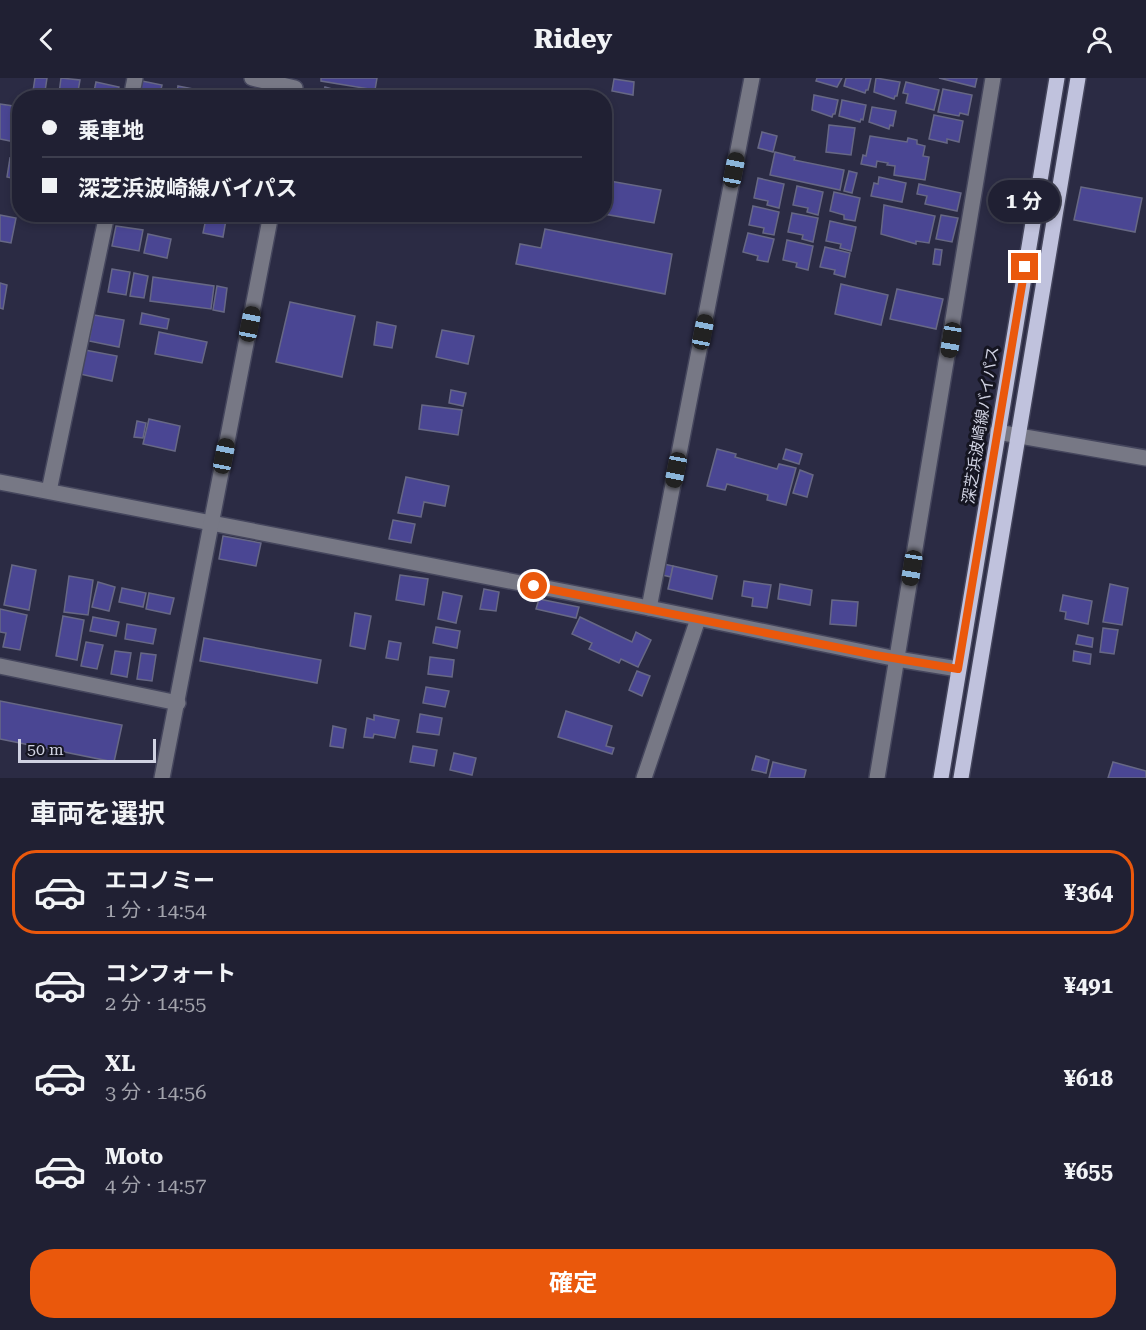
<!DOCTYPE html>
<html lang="ja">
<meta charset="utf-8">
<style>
body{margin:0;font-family:"Roboto Serif","Noto Sans JP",serif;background:#2d2d3f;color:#f1f3f6;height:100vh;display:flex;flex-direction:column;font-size:22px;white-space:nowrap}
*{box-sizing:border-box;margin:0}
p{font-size:20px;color:#a2a3ac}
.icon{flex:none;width:33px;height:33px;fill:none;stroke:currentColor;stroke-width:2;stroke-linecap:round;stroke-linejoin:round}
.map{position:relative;height:700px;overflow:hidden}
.sheet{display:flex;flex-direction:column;background:#202033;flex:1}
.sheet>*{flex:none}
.top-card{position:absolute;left:12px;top:12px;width:600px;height:132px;border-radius:24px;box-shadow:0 3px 9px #0003,0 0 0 2px #3d3e4e;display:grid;align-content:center;height:132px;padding:0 30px;background:#202033}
.scale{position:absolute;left:18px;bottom:15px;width:138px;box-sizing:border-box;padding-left:6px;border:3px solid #d0d2e2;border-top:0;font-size:16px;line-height:21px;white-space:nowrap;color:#d0d2e2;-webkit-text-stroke:4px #151521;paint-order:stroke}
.end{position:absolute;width:27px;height:27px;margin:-14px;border:8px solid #ea580c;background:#fff;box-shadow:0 0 0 3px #fff}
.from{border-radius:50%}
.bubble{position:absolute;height:42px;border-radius:21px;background:#202033;box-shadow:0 3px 9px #0003,0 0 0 2px #3d3e4e;font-size:20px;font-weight:700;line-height:42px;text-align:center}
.car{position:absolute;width:18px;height:36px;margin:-18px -9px;border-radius:8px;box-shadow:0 0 4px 2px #0007;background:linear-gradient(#222 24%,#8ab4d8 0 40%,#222 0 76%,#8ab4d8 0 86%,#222 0)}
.top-card b{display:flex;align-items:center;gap:21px;height:57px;font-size:22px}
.top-card b+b{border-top:2px solid #3d3e4e}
.top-card i{width:15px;height:15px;background:#f1f3f6}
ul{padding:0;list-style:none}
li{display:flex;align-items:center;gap:18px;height:84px;margin:0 12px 9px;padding:0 18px;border:3px solid transparent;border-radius:24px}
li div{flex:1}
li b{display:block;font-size:22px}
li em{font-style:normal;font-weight:700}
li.active{border-color:#ea580c}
li>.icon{width:54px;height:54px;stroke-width:1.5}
h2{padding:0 30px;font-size:27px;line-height:72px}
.cta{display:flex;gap:12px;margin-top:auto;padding:12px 30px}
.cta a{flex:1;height:69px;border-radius:24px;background:#ea580c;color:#fff;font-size:24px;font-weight:700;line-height:69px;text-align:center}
header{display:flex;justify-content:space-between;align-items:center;height:78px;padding:0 30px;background:#202033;font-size:27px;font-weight:700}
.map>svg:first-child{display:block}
.building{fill:#4a4693;stroke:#676885;stroke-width:1.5}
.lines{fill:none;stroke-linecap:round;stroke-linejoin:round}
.minor-casing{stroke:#45465d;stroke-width:18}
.major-casing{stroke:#45465d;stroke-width:18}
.minor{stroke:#777885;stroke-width:15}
.major{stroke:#c0c2dd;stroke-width:15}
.route{stroke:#ea580c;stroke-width:8}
.labels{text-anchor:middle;stroke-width:6;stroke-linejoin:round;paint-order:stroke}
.street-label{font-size:16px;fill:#d0d2e2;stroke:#151521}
</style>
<header><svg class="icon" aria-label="back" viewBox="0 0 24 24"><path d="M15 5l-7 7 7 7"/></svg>Ridey<svg class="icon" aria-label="person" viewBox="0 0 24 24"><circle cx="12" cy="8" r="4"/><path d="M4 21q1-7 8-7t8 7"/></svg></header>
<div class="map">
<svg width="1146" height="700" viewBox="0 0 1146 700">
<rect width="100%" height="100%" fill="#2b2b44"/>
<g class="building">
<polygon points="35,0 47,0 44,20 32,20"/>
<polygon points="61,0 80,2 77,19 59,16"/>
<polygon points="321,0 377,0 375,12 321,3"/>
<polygon points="817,0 842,0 837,9 816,3"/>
<polygon points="846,0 871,0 868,12 866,12 865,15 844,8"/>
<polygon points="876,0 900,4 897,18 895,18 894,21 874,14"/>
<polygon points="939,0 977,0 975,9"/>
<polygon points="614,1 634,4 633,17 612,13"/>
<polygon points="142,3 162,7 159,20 138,20"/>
<polygon points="96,4 119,9 116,20 93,18"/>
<polygon points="906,4 939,12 934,32 906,25 908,16 903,15"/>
<polygon points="178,8 229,18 229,20 176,20"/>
<polygon points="325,9 343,14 342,20 322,20"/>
<polygon points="943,11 972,17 968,37 960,35 959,38 938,34"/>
<polygon points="814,17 838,22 835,36 833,36 832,39 812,32"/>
<polygon points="842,22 866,27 863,42 861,41 860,44 839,38"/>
<polygon points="0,26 20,29 20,65 0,61"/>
<polygon points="872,29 896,33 893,48 890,47 889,51 869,44"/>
<polygon points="934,37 963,43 959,64 947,61 947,65 929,61"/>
<polygon points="829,47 855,50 851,77 826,74"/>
<polygon points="762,54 777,58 773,74 758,70"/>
<polygon points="870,58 907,64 908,60 917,62 917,66 925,68 923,78 929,79 925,102 894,97 895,88 887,87 888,85 877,83 876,89 861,86 863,77 866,78"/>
<polygon points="775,74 795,79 794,82 844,92 840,112 770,97"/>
<polygon points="10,80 20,82 20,102 7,99"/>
<polygon points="849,93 857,95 852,115 844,113"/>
<polygon points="879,99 906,105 902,124 871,118 874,105 878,106"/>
<polygon points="758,100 784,106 779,130 767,127 768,123 754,120"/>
<polygon points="604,102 661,112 654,145 604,136"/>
<polygon points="919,106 961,115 957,133 925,126 927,118 917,116"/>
<polygon points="797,108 823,114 818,137 807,134 808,130 793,127"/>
<polygon points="1081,109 1142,120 1135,154 1074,142"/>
<polygon points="834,114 860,120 855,143 844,141 844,137 830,133"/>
<polygon points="884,127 935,138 929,165 916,163 916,166 881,156"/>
<polygon points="753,128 779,134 774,157 763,155 764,150 749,147"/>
<polygon points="792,135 818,140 813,164 802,161 803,157 788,154"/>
<polygon points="170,136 200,136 198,143"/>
<polygon points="207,136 227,136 223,159 203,155"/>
<polygon points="0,137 16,140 11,165 0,163"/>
<polygon points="941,137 958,140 952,164 936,161"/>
<polygon points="830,143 856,149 851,173 840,170 841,166 826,163"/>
<polygon points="116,148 143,152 139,173 112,168"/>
<polygon points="545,151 672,176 665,216 516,186 520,166 541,170"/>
<polygon points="748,155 774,161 768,184 757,182 758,178 743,174"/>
<polygon points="148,156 171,161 167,180 144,175"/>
<polygon points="787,162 813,168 808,192 796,189 797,185 783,182"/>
<polygon points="825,169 850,175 845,199 834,196 835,192 820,189"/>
<polygon points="935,171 942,172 940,187 933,186"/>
<polygon points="112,191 130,194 126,217 108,214"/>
<polygon points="134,195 148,198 144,220 130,218"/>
<polygon points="153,199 214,208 211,231 150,223"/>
<polygon points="0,205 7,207 3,231 0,230"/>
<polygon points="841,206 888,217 881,247 835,236"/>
<polygon points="217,208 227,210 224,234 213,232"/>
<polygon points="897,211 943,221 936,251 890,241"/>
<polygon points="290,224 355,238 342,299 276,284"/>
<polygon points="142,235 169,241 167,251 140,246"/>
<polygon points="94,237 124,242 119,269 89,263"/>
<polygon points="377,244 396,248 392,270 374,267"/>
<polygon points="442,252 474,258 468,286 436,279"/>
<polygon points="159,254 207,264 202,285 155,276"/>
<polygon points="85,272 117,278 112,303 80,296"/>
<polygon points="451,312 466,315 463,328 449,325"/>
<polygon points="422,327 462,332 458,357 419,351"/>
<polygon points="149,341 180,348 175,373 143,366"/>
<polygon points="137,343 146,345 143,360 134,359"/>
<polygon points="717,371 736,376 735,379 777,391 779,386 796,390 786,427 767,422 768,417 727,406 725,412 707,408"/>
<polygon points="786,371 802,376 799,386 783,381"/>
<polygon points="800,392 813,397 807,419 793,415"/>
<polygon points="406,399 449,408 445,428 424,424 421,439 398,435"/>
<polygon points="393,442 415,446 411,465 389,461"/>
<polygon points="223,458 261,465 256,488 219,481"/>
<polygon points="664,486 673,488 671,499 662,497"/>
<polygon points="12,487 36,492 29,532 4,527"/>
<polygon points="673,488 717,498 712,521 668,511"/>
<polygon points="400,497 428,501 424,527 396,522"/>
<polygon points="69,498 93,502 88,537 64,534"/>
<polygon points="744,503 771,507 767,530 752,528 753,520 742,518"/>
<polygon points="98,504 115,509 109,533 92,529"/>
<polygon points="780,506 812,512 810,527 778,521"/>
<polygon points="1110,506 1128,510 1122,547 1103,544"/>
<polygon points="122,510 146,515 143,529 119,524"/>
<polygon points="484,511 499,514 496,533 480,531"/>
<polygon points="443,514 462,518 456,545 438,541"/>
<polygon points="149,515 174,520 170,536 146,531"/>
<polygon points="1063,517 1092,523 1088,546 1065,541 1066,534 1060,533"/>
<polygon points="539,521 579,529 576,540 536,531"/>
<polygon points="832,522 858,524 856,548 830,546"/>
<polygon points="0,531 27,537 20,572 3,569 6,555 0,554"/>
<polygon points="355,535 371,538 365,571 350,568"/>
<polygon points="63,538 84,542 77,582 56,578"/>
<polygon points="93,539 119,544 116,558 90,553"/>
<polygon points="580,539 632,564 636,554 651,562 638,589 621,581 619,585 589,571 592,565 572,556"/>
<polygon points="127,546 156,551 153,566 125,561"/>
<polygon points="436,549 460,553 457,570 433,565"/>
<polygon points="1103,550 1118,552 1114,576 1100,574"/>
<polygon points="1078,557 1093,560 1092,569 1076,566"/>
<polygon points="204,560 321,582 317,605 200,583"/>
<polygon points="389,563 401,565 398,582 386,580"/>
<polygon points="86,564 103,567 97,591 81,588"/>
<polygon points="115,573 131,575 127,599 111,596"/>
<polygon points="1074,573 1091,576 1090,586 1073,583"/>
<polygon points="141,575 156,577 152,603 137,601"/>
<polygon points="430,579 454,582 452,599 428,596"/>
<polygon points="637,593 650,598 642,618 629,612"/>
<polygon points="426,609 449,613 445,629 423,625"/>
<polygon points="0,623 122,647 114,684 0,661"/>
<polygon points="566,633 612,648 606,668 614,670 612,676 558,659"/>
<polygon points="420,636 442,640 439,657 417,654"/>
<polygon points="374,637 399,642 395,660 374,656 373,660 364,659 367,640 374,642"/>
<polygon points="333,648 346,651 343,670 330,668"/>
<polygon points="413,668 437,672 434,688 410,684"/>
<polygon points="454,675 476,680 472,697 450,692"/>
<polygon points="756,678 769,682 766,695 752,692"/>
<polygon points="773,684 806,692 804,700 769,700"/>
<polygon points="1113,684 1146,693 1146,700 1108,700"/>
</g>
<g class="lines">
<g class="minor-casing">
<g id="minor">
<polyline points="252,0 295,10"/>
<polyline points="131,20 135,0"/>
<polyline points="997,354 1146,380"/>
<polyline points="0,404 649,530 897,581 958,591"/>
<polyline points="49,413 107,136"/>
<polyline points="649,530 752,0"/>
<polyline points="0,588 178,625"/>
<polyline points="162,700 271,136"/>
<polyline points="644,700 698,541"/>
<polyline points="877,700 993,0"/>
</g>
</g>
<g class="major-casing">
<g id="major">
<polyline points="941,700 1057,0"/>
<polyline points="961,700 1078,0"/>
</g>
</g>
<use href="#minor" class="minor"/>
<use href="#major" class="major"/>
</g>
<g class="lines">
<polyline class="route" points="534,508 875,577 958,591 1025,189"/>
</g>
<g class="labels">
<g class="street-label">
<text transform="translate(980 347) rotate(-81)" y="6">深芝浜波崎線バイパス</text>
</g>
</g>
</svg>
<div class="scale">50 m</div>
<i class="end from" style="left:534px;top:508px"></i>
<i class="end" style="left:1025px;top:189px"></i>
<div class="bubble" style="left:988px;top:102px;width:72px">1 分</div>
<i class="car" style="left:734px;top:92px;rotate:11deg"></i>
<i class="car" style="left:250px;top:246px;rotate:11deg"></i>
<i class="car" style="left:703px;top:254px;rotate:11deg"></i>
<i class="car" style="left:951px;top:262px;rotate:189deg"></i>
<i class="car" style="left:224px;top:378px;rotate:11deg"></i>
<i class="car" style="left:676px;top:392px;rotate:191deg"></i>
<i class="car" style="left:912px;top:490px;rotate:189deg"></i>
<div class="top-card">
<b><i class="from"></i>乗車地</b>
<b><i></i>深芝浜波崎線バイパス</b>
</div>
</div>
<section class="sheet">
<h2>車両を選択</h2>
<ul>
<li class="active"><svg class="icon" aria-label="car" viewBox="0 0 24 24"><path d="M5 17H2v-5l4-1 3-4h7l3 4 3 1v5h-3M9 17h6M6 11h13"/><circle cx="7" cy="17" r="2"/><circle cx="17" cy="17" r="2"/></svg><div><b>エコノミー</b><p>1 分 · 14:54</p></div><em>¥364</em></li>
<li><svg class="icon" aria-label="car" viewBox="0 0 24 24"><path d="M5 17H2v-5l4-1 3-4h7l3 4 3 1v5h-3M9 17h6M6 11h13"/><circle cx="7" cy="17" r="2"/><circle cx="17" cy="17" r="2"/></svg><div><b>コンフォート</b><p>2 分 · 14:55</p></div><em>¥491</em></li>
<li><svg class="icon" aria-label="car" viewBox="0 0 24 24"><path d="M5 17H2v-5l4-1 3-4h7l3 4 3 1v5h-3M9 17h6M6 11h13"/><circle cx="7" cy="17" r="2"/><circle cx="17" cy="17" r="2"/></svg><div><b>XL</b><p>3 分 · 14:56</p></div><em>¥618</em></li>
<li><svg class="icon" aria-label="car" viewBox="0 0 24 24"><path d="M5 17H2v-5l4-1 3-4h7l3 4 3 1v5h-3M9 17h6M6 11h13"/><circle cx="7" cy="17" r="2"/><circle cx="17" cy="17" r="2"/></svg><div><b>Moto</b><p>4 分 · 14:57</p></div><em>¥655</em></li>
</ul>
<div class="cta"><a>確定</a></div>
</section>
